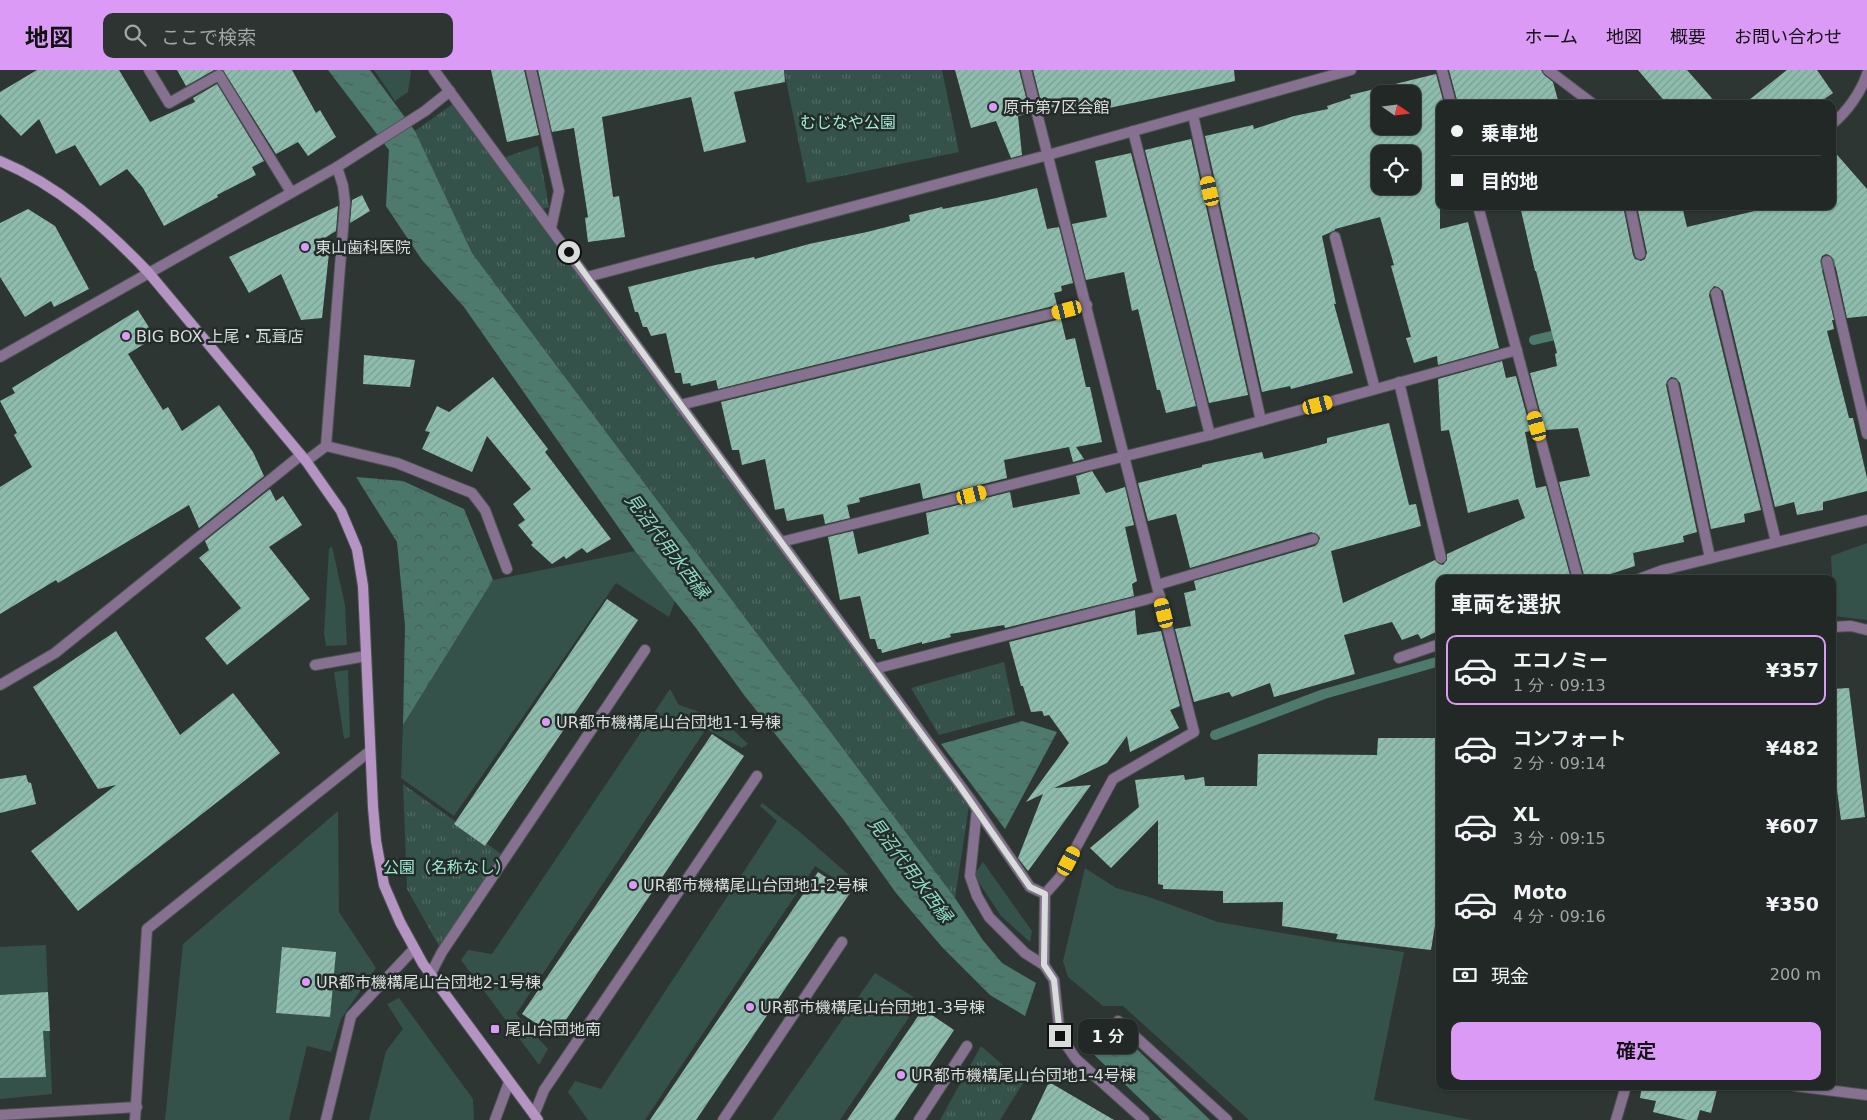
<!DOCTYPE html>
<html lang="ja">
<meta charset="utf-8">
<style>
body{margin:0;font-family:"DejaVu Sans","Noto Sans JP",sans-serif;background:#2e3432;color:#f1f3f6;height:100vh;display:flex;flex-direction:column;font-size:19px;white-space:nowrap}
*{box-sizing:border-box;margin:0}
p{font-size:16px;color:#a2a6a7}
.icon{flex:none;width:28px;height:28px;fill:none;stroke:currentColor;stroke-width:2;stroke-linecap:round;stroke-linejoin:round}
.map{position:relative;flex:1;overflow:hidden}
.side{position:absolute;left:1436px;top:505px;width:400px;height:515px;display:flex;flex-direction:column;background:#222826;border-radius:10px;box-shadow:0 1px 4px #0004,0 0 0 1px #3f4443}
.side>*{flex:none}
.banner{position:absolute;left:1436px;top:30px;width:400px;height:110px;border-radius:10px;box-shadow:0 1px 4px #0004,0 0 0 1px #3f4443;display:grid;align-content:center;height:110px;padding:0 15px;background:#222826}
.needle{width:32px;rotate:104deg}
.buttons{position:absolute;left:1371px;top:15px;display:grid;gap:10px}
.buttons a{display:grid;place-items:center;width:50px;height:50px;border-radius:10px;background:#222826;box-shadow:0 1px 4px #0004,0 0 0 1px #3f4443;font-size:25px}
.end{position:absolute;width:22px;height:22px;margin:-11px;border:6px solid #d8dddb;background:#111;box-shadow:0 0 0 2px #111}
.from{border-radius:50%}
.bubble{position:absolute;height:35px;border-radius:10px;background:#222826;box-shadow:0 1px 4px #0004,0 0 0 1px #3f4443;font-size:16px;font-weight:600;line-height:35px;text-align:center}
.car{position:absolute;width:15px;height:30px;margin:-15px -8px;border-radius:6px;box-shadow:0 0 4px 1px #0007;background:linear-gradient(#f5c518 24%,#345 0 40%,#f5c518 0 76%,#345 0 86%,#f5c518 0)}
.banner b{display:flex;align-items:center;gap:18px;height:48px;font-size:19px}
.banner b+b{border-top:1px solid #3f4443}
.banner i{width:12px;height:12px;background:#f1f3f6}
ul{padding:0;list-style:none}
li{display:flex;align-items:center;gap:15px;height:70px;margin:0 10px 8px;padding:0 5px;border:2px solid transparent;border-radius:10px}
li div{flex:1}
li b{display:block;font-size:19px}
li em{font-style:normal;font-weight:600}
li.active{border-color:#da9af6}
li>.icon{width:45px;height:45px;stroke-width:1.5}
h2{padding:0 15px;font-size:22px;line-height:60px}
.pay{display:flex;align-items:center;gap:12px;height:55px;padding:0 15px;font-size:19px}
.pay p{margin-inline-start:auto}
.action{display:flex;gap:10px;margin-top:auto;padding:10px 15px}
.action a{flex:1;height:58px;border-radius:10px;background:#da9af6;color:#111;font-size:20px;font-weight:600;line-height:58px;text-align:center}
header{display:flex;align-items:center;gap:30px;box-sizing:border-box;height:70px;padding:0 25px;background:#da9af6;color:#111}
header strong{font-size:24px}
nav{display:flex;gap:28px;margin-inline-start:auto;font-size:18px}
.search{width:350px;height:45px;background:#2e3432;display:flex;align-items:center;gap:12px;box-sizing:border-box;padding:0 18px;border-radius:10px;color:#a2a6a7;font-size:19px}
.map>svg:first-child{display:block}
.green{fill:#345249}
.forest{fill:url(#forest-crowns)}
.park{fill:url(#park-tufts)}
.water{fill:url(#water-ripples)}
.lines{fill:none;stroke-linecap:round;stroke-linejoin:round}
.stream{stroke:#4e7a6d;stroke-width:10}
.building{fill:url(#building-hatch);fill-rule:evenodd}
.lane-casing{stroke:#4d5451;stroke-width:12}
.street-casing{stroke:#4d5451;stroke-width:12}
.secondary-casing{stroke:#4d5451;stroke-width:12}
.lane{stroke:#867290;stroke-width:10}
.street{stroke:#867290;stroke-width:10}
.secondary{stroke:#b594c4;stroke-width:10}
.route{stroke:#d8dddb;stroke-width:6}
.poi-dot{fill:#da9af6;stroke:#242c29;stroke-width:2}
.labels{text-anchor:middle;stroke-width:5;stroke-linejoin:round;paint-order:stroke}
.poi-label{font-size:16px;fill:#d8dddb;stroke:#242c29;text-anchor:start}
.park-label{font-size:16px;fill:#9eebd4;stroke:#242c29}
.water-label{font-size:18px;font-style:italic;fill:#8edbc5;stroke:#242c29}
</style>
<header>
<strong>地図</strong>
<div class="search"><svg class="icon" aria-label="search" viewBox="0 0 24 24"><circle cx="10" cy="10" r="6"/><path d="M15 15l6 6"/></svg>ここで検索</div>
<nav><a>ホーム</a><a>地図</a><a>概要</a><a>お問い合わせ</a></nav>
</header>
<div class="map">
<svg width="1867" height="1050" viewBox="0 0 1867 1050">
<defs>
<pattern id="forest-crowns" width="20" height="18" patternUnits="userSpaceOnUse" patternTransform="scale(1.25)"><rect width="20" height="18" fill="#4b776a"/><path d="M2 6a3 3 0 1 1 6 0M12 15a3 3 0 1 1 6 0" fill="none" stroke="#465f58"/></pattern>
<pattern id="park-tufts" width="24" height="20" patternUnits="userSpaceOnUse" patternTransform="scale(1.25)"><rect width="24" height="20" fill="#345249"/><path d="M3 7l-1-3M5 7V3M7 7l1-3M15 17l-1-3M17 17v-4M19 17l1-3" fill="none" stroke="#516a63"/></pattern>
<pattern id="water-ripples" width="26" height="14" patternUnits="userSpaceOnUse" patternTransform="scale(1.25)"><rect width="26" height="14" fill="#4e7a6d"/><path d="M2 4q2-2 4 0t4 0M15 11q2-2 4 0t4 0" fill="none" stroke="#48615a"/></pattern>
<pattern id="building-hatch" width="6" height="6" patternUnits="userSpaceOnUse" patternTransform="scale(1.25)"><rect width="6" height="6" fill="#8ebdae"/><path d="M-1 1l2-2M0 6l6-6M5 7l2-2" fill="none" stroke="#7b9e93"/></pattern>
</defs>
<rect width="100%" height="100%" fill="#2e3633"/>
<g class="green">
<polygon points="374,0 409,0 411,2 408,22 395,31"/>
<polygon points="1867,473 1867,550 1834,546 1831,486"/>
<polygon points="332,476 345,535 347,575 326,576 324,563 329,479"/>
<polygon points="635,481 675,531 669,547 616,513 454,746 401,708 403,655 493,510"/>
<polygon points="348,600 350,667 344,669 334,602"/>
<polygon points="670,619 679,635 723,650 748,674 742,678 706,659 516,944 548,979 539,995 461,890 468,880 492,884"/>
<polygon points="762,733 800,762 851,807 846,816 815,796 645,1050 588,1050 568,1022 575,1011 601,1019 777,751 760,736"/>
<polygon points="338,741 339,842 376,898 341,949 331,982 307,976 289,1050 165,1050 183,874"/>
<polygon points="983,792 1032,861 1030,872 1001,846 974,805"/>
<polygon points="1085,798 1116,818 1149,827 1218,852 1335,872 1404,882 1374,1030 1471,1050 1249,1050 1123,936 1103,936 1068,907 1063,891"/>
<polygon points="46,875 52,1024 0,1029 0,877"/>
<polygon points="875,903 920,931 840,1050 772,1050"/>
<polygon points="399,928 473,1029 474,1050 369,1050 386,981 403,959 387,934"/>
</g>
<polygon class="forest" points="356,407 403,411 464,439 493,510 403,655 405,556 397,472"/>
<g class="park">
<polygon points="784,0 942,0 959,82 807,113"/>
<polygon points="457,31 970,729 955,828 472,183 415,61"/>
<polygon points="538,76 549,137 540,140 503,88"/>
<polygon points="1004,592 1015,645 939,665 911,618"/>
<polygon points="403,714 504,786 440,878 407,819"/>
<polygon points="981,976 1023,1013 1000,1050 940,1050"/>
</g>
<g class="water">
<polygon points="328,0 370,0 415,61 472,183 955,828 982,869 1002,893 1036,913 1025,946 990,925 942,877 896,823 843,749 744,625 696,558 635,481 464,237 422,190 386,136 389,80"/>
<polygon points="1022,651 1057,662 1005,759 941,674"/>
<polygon points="1109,952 1210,1050 1162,1050 1085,976"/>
</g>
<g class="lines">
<g class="stream">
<polyline points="1808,199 1867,183"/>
<polyline points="1534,270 1564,263"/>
<polyline points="1215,665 1324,624 1440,591"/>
</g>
</g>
<g class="building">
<polygon points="37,0 119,0 150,52 195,32 193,28 217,14 264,91 252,97 256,105 217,125 218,127 164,156 143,118 127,99 100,116 75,75 56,84 39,49 21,66 0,44 0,22"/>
<polygon points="177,0 214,0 186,16"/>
<polygon points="223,0 292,0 316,43 320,40 336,67 308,86 298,72 276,84"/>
<polygon points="491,0 524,0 539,65 507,72"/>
<polygon points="538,0 784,0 785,12 734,22 746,72 704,82 691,27 602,47 613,127 619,126 625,167 588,172 585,148 588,147 574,58 552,62"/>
<polygon points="955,0 1019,0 1030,43 1018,46 1022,85 1011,88 996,51 971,58"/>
<polygon points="1033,0 1234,0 1235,11 1081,44 1078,36 1069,38 1068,33 1043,40"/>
<polygon points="1449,0 1541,0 1544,5 1553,12 1559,34 1458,34"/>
<polygon points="1638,0 1687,0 1717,34 1667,34"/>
<polygon points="1787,0 1817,0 1833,23 1817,34 1744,34"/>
<path d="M1436 4 1444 34H1440V159L1468 152 1499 278 1438 295 1437 286 1414 293 1406 268 1411 267 1391 196 1394 195 1380 147 1335 159V160L1329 163 1322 166 1336 234H1334L1353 303 1291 319 1290 316 1262 322 1205 66 1253 55 1254 59 1294 46 1328 39 1327 36 1351 28 1350 25ZM1380 24H1412V56H1380ZM1380 84H1412V116H1380Z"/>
<polygon points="1191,69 1248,325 1209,333 1145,80"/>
<polygon points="1832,79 1867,119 1867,246 1847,248 1834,189 1829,185 1826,184 1822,186 1820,192 1834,250 1832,250 1834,259 1827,261 1849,348 1853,348 1867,408 1867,421 1823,432 1823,440 1797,445 1794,432 1775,437 1723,221 1718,217 1714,216 1710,221 1709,225 1761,440 1744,444 1745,452 1711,459 1680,313 1676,308 1671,307 1667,311 1666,315 1697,462 1683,466 1684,472 1633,483 1635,496 1595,509 1585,509 1559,412 1590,406 1578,358 1545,360 1530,303 1557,296 1555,284 1557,283 1536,201 1535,201 1520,136 1623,136 1633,185 1635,189 1641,191 1645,189 1647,183 1637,136 1682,136 1687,157 1759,140 1758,136 1832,136"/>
<polygon points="1131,83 1196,336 1166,343 1160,320 1157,320 1138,239 1132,241 1124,202 1086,210 1072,154 1107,147 1095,91"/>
<polygon points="1037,118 1047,159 1059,157 1073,213 1061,216 1062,221 1054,223 1057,235 718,319 716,310 691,316 690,313 683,314 681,303 675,303 666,263 651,266 647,257 643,257 638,242 635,242 628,217 711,196 754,187 755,189 809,174 867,162 910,151 909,145 942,137 943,139 992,129"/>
<polygon points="362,125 370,141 350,153 352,130"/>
<polygon points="338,136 336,161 323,169 329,183 322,248 301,250 281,204 249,223 229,187"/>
<polygon points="28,139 55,156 89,219 54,237 51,231 25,247 0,207 0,153"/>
<polygon points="138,240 155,267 128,284 163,340 168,337 182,361 219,335 253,382 264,406 199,458 189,435 58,513 56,510 0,544 0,417 32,397 14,365 17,363 0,331 15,323 12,318"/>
<polygon points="1061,249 1066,270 1075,268 1086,317 1090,317 1102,372 1076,377 1084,389 1073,392 1069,377 1004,390 1007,408 923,429 920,413 859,428 860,432 847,435 850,448 825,454 823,444 787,451 784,438 775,440 765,389 742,395 739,380 732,380 721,332"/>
<polygon points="364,285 415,290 410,317 363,314"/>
<polygon points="1502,291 1506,308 1516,306 1531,361 1525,362 1536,418 1546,416 1571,509 1440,509 1440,560 1421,569 1418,564 1402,570 1392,552 1344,565 1355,604 1274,627 1270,613 1232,627 1229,622 1194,632 1175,559 1191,556 1184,523 1196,520 1194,511 1315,476 1318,473 1320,468 1317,464 1311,462 1190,498 1176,444 1148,451 1138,413 1202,397 1202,395 1262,382 1264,389 1305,379 1327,373 1327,368 1389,353 1409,435 1416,434 1421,456 1331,481 1343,533 1435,490 1439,494 1443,495 1447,490 1447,484 1525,448 1518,429 1468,443 1449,360 1441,361 1438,309"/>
<polygon points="493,307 548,379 545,382 611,469 587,483 582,478 566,489 564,486 552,494 531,475 533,473 518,455 525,450 513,434 531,419 487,366 472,402 422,379 430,362 425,361 437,336 449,342"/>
<polygon points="1092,401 1106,423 1125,417 1134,455 1125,457 1137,511 1132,514 1134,526 1005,558 1004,555 950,564 951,567 922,574 922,572 882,583 881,579 878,579 875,569 870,569 860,526 840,530 828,467 853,461 858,484 929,464 926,443 1010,422 1013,438 1080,424 1076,406"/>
<polygon points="270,419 276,431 283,426 302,455 269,477 310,529 227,595 205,568 241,538 199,488 209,480 205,471"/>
<polygon points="607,529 638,550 485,776 454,754"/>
<polygon points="1135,540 1137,565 1161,561 1180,636 1170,640 1179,658 1130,682 1127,666 1107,693 1054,718 1091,715 1028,801 1018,788 1043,724 1026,732 1069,673 1049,645 1044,646 1042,641 1031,642 1023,616 1021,616 1009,572"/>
<polygon points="116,561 180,665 233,623 280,683 78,841 31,781 116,715 98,719 33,617"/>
<polygon points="1849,618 1865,747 1841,750 1832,682 1832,619"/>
<polygon points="712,664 744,686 555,966 522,944"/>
<polygon points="1378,668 1440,668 1440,824 1431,880 1336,869 1338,864 1282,856 1283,832 1223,833 1223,821 1163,819 1163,815 1158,814 1158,750 1111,798 1090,778 1139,737 1135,710 1184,705 1185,710 1204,707 1205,716 1257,716 1258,684 1377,685"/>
<polygon points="26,705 28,712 31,713 36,734 0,743 0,709"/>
<polygon points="818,802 850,823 696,1050 650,1050"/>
<polygon points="282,877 336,882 330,947 276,943"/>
<polygon points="48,922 50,961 43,961 46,1007 0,1008 0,925"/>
<polygon points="923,939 954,960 894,1050 847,1050"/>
<polygon points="1049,1012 1114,1050 1031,1050"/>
<polygon points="1642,1016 1718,1016 1711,1043 1700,1040 1697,1050 1687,1050 1653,1042 1656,1031 1640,1028"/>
</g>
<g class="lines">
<g class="lane-casing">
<g id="lane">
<polyline points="149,0 169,33 219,5 291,122"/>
<polyline points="531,0 559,121 551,158"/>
<polyline points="1193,45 1261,351"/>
<polyline points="1133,61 1210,365"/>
<polyline points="1630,136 1640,184"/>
<polyline points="1335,167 1375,319"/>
<polyline points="1827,191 1867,364"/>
<polyline points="1716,223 1776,472"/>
<polyline points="1673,314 1710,488"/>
<polyline points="1157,515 1313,469"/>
<polyline points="430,905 442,882 645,580"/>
<polyline points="1118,951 1227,1050"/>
<polyline points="534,1045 544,1020 757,706"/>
<polyline points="326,1050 351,946 414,879"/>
<polyline points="495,1050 509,1012"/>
<polyline points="723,1050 842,872"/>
<polyline points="919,1050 967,976"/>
</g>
</g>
<g class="street-casing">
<g id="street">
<polyline points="434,0 970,729 1030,817 1045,824 1060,807 1113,709 1194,662 1026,0"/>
<polyline points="1442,0 1451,34"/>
<polyline points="1548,0 1593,34"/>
<path d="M1832 54C1847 42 1861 22 1867 4"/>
<polyline points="1478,136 1578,509"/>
<polyline points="587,207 1048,85 1351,0"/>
<polyline points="0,287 337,97 425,41 450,21"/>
<polyline points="1399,312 1441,488"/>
<polyline points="680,335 1087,235"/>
<polyline points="326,376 397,393 472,423 485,440 507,499"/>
<polyline points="306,391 326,376 345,133 343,116 337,97"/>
<polyline points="781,472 1210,365 1517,280"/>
<polyline points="1639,509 1663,500 1867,450"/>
<polyline points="1832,557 1851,556 1867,560"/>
<polyline points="1399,588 1440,574"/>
<polyline points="315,595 366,586"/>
<polyline points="874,599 1160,526"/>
<polyline points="0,615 55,583 301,385"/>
<polyline points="977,739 970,806 977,826 989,847 1025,883 1044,895 1054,910 1060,966 1076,989 1144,1050"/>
<polyline points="1044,895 1045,824"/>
<polyline points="1795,1016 1867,1025"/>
<polyline points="0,1045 137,1037"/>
<polyline points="135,1050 147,859 370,681"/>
<polyline points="1616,1050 1626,1016"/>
</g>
</g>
<g class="secondary-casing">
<path id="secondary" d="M0 91C58 115 105 157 148 202L306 391 341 441 357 479 363 516 373 737 376 771 384 815 400 852 423 894 538 1050"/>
</g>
<use href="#lane" class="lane"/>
<use href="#street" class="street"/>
<use href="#secondary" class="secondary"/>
</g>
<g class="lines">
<polyline class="route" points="569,182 959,715 1030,817 1045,824 1044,895 1054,910 1060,966"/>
</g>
<g class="poi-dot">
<circle cx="993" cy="37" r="5"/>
<circle cx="305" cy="177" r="5"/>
<circle cx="126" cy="266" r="5"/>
<circle cx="546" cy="652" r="5"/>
<circle cx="633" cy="815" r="5"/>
<circle cx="306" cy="912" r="5"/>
<circle cx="750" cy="937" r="5"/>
<rect x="490" y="954" width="10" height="10" rx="2.5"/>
<circle cx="901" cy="1005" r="5"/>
</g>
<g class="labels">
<g class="poi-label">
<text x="1003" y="43">原市第7区会館</text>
<text x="315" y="183">東山歯科医院</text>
<text x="136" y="272">BIG BOX 上尾・瓦葺店</text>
<text x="556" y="658">UR都市機構尾山台団地1-1号棟</text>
<text x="643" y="821">UR都市機構尾山台団地1-2号棟</text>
<text x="316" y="918">UR都市機構尾山台団地2-1号棟</text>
<text x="760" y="943">UR都市機構尾山台団地1-3号棟</text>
<text x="505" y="965">尾山台団地南</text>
<text x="911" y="1011">UR都市機構尾山台団地1-4号棟</text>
</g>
<g class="park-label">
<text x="848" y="58">むじなや公園</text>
<text x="447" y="803">公園（名称なし）</text>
</g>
<g class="water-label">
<text transform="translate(667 476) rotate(53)" y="6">見沼代用水西縁</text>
<text transform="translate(910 800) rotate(53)" y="6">見沼代用水西縁</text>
</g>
</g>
</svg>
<div class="buttons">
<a><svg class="needle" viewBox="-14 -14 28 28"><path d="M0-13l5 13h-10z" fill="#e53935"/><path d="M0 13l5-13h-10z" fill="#a2a6a7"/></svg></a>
<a><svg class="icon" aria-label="locate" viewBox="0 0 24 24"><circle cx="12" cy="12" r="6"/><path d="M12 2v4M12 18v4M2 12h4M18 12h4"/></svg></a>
</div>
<i class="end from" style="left:569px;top:182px"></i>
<i class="end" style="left:1060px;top:966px"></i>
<div class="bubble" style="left:1078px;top:949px;width:60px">1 分</div>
<i class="car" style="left:1210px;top:121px;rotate:347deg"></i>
<i class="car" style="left:1067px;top:240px;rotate:256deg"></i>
<i class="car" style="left:1318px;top:335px;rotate:75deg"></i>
<i class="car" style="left:1537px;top:356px;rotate:345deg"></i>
<i class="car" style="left:972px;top:425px;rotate:76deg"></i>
<i class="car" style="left:1164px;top:543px;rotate:346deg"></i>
<i class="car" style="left:1069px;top:791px;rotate:28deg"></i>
<div class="banner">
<b><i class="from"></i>乗車地</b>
<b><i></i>目的地</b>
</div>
<section class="side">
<h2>車両を選択</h2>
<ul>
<li class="active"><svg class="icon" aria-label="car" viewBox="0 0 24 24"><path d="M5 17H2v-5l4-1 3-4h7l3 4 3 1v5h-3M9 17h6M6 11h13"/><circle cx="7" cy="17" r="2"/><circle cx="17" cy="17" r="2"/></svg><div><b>エコノミー</b><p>1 分 · 09:13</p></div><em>¥357</em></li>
<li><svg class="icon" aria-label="car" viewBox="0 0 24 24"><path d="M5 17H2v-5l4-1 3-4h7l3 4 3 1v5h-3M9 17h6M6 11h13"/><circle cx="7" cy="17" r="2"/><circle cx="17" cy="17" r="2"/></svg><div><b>コンフォート</b><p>2 分 · 09:14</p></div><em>¥482</em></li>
<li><svg class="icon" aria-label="car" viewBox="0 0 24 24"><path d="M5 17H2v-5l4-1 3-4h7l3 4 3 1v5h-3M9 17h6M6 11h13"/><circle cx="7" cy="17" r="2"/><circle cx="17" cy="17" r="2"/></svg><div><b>XL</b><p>3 分 · 09:15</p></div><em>¥607</em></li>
<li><svg class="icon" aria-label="car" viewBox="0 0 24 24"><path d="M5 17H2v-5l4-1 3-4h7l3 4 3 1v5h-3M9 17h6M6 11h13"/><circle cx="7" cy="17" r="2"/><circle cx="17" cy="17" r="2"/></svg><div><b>Moto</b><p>4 分 · 09:16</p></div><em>¥350</em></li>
</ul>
<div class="pay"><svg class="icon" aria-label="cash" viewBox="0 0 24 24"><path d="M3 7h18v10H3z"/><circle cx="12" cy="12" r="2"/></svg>現金<p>200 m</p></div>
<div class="action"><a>確定</a></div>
</section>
</div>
